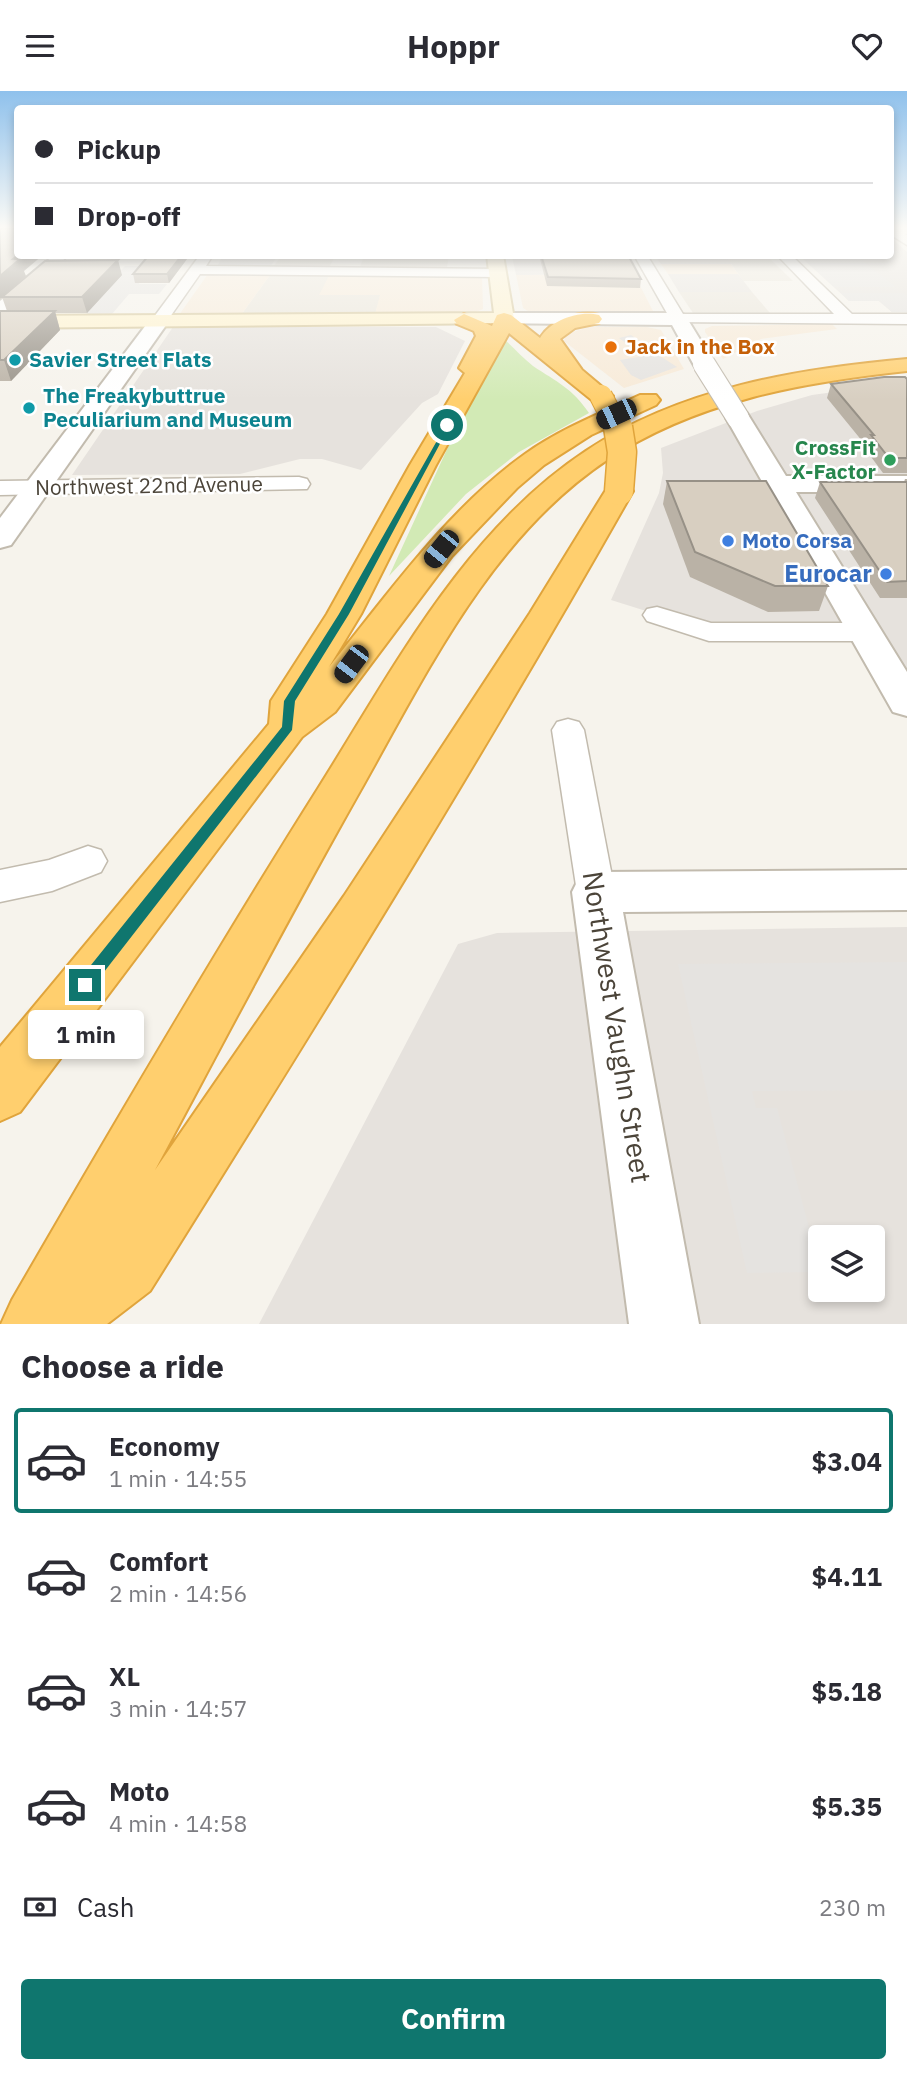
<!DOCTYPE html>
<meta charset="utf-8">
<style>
body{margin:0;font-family:"IBM Plex Sans",sans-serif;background:#f7f7f7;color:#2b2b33;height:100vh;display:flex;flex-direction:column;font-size:26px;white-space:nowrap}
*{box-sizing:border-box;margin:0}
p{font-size:23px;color:#7c7c81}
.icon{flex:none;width:38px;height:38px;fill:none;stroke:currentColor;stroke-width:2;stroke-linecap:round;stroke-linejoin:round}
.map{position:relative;height:1233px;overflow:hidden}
.sheet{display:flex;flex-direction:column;background:#fff;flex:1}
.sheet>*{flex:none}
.guide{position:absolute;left:14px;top:14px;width:880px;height:154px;border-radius:7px;box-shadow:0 4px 10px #0003;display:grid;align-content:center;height:154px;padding:0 21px;background:#fff}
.buttons{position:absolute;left:808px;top:1134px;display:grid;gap:14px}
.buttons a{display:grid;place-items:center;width:77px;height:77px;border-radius:7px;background:#fff;box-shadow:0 4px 10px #0003;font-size:35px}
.end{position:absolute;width:32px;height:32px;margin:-16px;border:9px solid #0f766e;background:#fff;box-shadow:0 0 0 4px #fff}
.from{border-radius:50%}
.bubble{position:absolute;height:49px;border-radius:7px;background:#fff;box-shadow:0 4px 10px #0003;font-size:23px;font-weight:800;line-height:49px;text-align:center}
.car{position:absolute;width:21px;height:42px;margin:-21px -10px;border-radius:9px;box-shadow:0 0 5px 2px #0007;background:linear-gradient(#222 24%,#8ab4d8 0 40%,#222 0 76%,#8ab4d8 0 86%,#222 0)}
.guide b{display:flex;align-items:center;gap:24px;height:66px;font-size:26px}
.guide b+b{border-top:2px solid #e1e1e2}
.guide i{width:18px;height:18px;background:#2b2b33}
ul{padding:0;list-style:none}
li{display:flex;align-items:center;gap:21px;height:105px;margin:0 14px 10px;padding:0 7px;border:4px solid transparent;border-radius:7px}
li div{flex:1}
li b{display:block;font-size:26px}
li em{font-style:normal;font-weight:800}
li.selected{border-color:#0f766e}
li>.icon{width:63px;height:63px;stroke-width:1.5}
h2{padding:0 21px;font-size:32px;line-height:84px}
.pay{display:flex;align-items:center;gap:18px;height:77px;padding:0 21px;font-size:26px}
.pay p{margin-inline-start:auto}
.action{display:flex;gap:14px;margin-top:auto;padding:14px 21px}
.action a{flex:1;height:80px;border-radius:7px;background:#0f766e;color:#fff;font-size:28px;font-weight:800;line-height:80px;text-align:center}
header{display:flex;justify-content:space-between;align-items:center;height:91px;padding:0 21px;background:#fff;font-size:32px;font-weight:800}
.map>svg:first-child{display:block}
.residential{fill:#eae5da}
.commercial{fill:#f7ead8}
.industrial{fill:#e6e2dd;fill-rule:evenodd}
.green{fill:#d2eab5}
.parking{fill:#e5e3e0}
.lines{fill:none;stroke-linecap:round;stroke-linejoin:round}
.minor-casing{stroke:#c2bbae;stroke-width:3}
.tertiary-casing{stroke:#c2bbae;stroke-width:4}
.secondary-casing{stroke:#d6c79b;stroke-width:4}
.motorway-casing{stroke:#e0a43c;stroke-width:4}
.minor{fill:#fff;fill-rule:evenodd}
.tertiary{fill:#fff;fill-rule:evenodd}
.secondary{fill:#fff3cd;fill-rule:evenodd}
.motorway{fill:#ffcf6e;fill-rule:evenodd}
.tertiary-bridge-casing{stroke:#c2bbae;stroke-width:24;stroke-linecap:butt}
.motorway-bridge-far1-casing{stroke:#e0a43c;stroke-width:24;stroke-linecap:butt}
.motorway-bridge-casing{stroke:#e0a43c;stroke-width:31;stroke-linecap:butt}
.tertiary-bridge{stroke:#fff;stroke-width:22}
.motorway-bridge-far1{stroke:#ffcf6e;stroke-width:22}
.motorway-bridge{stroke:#ffcf6e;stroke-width:28}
.wall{fill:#bab2a6}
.shaded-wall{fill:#979187}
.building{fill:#d8cfc1;stroke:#979187;stroke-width:2}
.route{fill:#0f766e}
.food-dot{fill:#e8710a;stroke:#fff;stroke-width:2.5}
.culture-dot{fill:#0f9aa8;stroke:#fff;stroke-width:2.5}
.leisure-dot{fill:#2e9e5b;stroke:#fff;stroke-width:2.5}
.shop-dot{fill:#3f7fe0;stroke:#fff;stroke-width:2.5}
.labels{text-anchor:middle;stroke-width:5;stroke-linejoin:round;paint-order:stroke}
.far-food-label{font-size:21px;font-weight:bold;fill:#c56008;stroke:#fff;text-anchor:start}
.far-culture-label{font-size:21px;font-weight:bold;fill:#0d838f;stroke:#fff;text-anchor:start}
.far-leisure-label{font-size:21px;font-weight:bold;fill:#27864d;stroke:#fff;text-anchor:end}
.far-street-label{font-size:21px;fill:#4b4439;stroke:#fff}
.far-shop-label{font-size:21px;font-weight:bold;fill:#366cbe;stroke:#fff;text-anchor:start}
.shop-label{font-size:24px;font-weight:bold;fill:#366cbe;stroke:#fff;text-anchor:end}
.near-street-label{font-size:28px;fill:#4b4439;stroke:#fff}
</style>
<header><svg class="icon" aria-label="menu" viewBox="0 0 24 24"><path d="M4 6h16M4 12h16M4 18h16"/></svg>Hoppr<svg class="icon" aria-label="heart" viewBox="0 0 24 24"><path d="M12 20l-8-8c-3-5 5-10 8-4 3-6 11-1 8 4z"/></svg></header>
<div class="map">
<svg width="907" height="1233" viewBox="0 0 907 1233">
<rect width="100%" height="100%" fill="#f6f3ec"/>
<g class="residential">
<polygon points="281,165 335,165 330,175 274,175"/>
<polygon points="364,165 365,164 449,165 447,176 360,176"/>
<polygon points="726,165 767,165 793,190 743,190"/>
<polygon points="270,184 329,185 320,204 381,204 375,223 241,224"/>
<polygon points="679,201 752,201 770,222 693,222"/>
</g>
<g class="commercial">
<polygon points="661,173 731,173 738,183 668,183"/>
<polygon points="208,183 270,184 241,224 179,224"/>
<polygon points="634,183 653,220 541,222 528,220 523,217 516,184"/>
<polygon points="329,185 482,186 483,218 470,223 375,223 380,204 319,204"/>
<polygon points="832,233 837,238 761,248 723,268 705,241 705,238 712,235"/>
<polygon points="589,236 647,236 661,239 684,278 624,297 564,250 566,243"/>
</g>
<g class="industrial">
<polygon points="891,147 907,161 907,221 892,221 879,210 849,210 800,165 891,164"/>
<polygon points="512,165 630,165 640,183 516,184"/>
<polygon points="655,165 726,165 732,173 661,173"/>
<polygon points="668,183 738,183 752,201 679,201"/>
<polygon points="173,236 436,236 465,250 438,303 422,312 361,379 322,368 300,368 240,383 72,384"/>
<polygon points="907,291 907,609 865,540 710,540 611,509 659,402 663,382 661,357 757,320 812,304"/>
<path d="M907 836V1233H259L458 853 497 842ZM821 1146H873V1199H821Z"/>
</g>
<path class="green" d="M498 247 504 248C513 256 523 267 533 275 557 291 572 297 589 322L519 361 466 403 389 485Z"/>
<g class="parking">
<polygon points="231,164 277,164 277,165 271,175 218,174 222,166"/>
<polygon points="800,165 856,165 896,196 834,196"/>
<polygon points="125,175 146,175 139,193 167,193 159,203 129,203 112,223 86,223 95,213 89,213"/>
<polygon points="841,202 904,202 907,205 907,221 892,221 879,210 849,210"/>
<polygon points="631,244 657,263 677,276 641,289 631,284 620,269 644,265 619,247"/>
<polygon points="907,871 907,999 752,1000 756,1017 777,1017 821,1181 747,1182 678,873"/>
</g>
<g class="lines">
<g class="minor-casing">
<g id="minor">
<polygon points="891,137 896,137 907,144 907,154 891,144"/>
<polygon points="54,164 69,164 5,221 0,223 0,210"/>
<polygon points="200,164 213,164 206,175 498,178 505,182 498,186 200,183 165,233 153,233 151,230"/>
<polygon points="634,164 647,164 683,223 834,223 777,164 791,164 852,223 907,223 907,233 672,231"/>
<polygon points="299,386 307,388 310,393 307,398 0,404 0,390"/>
<polygon points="657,516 711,532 864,532 874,535 878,541 874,547 864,550 709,550 647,530 643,524 647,518"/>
<polygon points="568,628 579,631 584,639 615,801 610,812 596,817 582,812 577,801 552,639 557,631"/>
<polygon points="88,755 101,759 107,770 101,781 52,800 0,811 0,779 49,769"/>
</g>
</g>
<g class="tertiary-casing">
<g id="tertiary">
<rect x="891" y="137" width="16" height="6"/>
<polygon points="504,222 678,222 685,224 715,273 712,278 696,278 672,234 497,232 494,228"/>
<polygon points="159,224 169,230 11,454 0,457 0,427 152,226"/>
<polygon points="738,320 747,322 786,385 907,385 907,401 796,401 907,581 907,625 893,621 726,327 729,322"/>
<polygon points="907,779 907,819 623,821 699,1233 629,1233 572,801 579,787 596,781"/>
</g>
</g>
<g class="secondary-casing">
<polygon id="secondary" points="487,164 503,164 514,228 511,232 0,237 0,225 494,222"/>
</g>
<g class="motorway-casing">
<g id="motorway">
<path d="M504 222 511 224 540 247C551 229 579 219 599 224L602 228 599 232 575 237 560 248 582 279 613 305 609 310H593L509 242 436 374 361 523 329 576C389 502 447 419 525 363 560 338 601 322 640 304H656L660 309 656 314 591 344 544 374 517 397 452 465 335 621 302 646 20 1021 0 1030V956L269 633 271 610 327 523 410 374 465 282 459 277 476 245 474 240 457 233 454 229 464 223 492 235 497 224Z"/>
<path d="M907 268V280C803 291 696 310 607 369 493 445 429 577 364 693 292 820 224 950 155 1079L344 805 530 522 609 394 619 392 629 394 633 400C480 671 315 936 150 1200L107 1233H1L12 1209C112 1036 213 864 319 696 395 575 465 440 586 360 680 297 797 278 907 268Z"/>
</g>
</g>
<use href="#minor" class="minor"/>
<use href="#tertiary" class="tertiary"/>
<use href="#secondary" class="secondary"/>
<use href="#motorway" class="motorway"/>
<g class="tertiary-bridge-casing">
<polyline id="tertiary-bridge" points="704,273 738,327"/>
</g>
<g class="motorway-bridge-far1-casing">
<polyline id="motorway-bridge-far1" points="601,305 618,338"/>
</g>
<g class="motorway-bridge-casing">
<polyline id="motorway-bridge" points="618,336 622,361 619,400"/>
</g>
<use href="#tertiary-bridge" class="tertiary-bridge"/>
<use href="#motorway-bridge-far1" class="motorway-bridge-far1"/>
<use href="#motorway-bridge" class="motorway-bridge"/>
</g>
<g class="wall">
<polygon points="149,164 190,164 169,192 135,192 133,183"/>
<polygon points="539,164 628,164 641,188 640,197 547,195"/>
<polygon points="122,184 87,222 55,222 60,239 11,290 0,290 0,220 7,220 2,206"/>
<polygon points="907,288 907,382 883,382 866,359 867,356 827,307 831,293"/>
<polygon points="905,388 907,388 907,507 880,507 815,407 820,391 904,391"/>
<polygon points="667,390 828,495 819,520 768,521 690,486 663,413"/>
</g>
<g class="shaded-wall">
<polygon points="18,164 43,164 24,180 26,185 0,208 0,185 13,168"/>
<polygon points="182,164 190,164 169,192 167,183"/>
<polygon points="118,169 122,184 87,222 82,206"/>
<polygon points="55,220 60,239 11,290 4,269"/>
</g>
<g class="building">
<polygon points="0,137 18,137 18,164 13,168 20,168 0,185"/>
<polygon points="149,164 182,164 167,183 133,183"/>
<polygon points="541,164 628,164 641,188 548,186"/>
<polygon points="118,169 82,206 2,206 45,170"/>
<polygon points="0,220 55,220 4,269 0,269"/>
<polygon points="884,286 905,286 907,288 907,367 889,367 871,344 874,344 831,293"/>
<polygon points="667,390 766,390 828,495 775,495 695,461"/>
<polygon points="820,391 907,391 907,490 887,491"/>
</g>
<linearGradient id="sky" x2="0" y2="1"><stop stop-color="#8fc1ec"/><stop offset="0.44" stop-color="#fbfaf6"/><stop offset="1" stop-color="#fbfaf6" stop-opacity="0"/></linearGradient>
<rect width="907" height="309" fill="url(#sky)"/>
<polygon class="route" points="447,332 450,334 349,523 295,610 292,639 90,899 79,899 77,894 79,889 282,636 284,610 339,523"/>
<circle class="food-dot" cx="611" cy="256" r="7"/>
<g class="culture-dot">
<circle cx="15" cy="269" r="7"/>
<circle cx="29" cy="317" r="7"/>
</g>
<circle class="leisure-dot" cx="890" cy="369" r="7"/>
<g class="shop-dot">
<circle cx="728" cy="450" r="7"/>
<circle cx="886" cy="483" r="7"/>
</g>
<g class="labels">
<g class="far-food-label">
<text x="625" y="263">Jack in the Box</text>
</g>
<g class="far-culture-label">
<text x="29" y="276">Savier Street Flats</text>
<text x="43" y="312">The Freakybuttrue<tspan x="43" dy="24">Peculiarium and Museum</tspan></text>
</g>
<g class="far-leisure-label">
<text x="876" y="364">CrossFit<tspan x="876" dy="24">X-Factor</tspan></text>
</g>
<g class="far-street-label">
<text transform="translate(149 395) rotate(-1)" y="7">Northwest 22nd Avenue</text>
</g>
<g class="far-shop-label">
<text x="742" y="457">Moto Corsa</text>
</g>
<g class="shop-label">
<text x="872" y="491">Eurocar</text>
</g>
<g class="near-street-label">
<text transform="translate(617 936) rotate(81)" y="10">Northwest Vaughn Street</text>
</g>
</g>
</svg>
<div class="buttons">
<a><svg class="icon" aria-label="layers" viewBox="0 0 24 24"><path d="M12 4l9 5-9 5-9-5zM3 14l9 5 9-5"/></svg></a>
</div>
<i class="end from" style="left:447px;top:334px"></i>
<i class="end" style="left:85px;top:894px"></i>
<div class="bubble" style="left:28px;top:919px;width:116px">1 min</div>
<i class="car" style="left:616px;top:323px;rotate:245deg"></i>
<i class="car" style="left:441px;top:458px;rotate:219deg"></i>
<i class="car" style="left:351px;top:573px;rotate:217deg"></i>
<div class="guide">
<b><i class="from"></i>Pickup</b>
<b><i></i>Drop-off</b>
</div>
</div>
<section class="sheet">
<h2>Choose a ride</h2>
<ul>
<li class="selected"><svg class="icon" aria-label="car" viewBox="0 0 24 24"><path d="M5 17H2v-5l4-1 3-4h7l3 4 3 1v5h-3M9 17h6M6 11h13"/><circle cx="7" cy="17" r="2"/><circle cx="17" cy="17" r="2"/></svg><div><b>Economy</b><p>1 min · 14:55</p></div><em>$3.04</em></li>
<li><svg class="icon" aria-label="car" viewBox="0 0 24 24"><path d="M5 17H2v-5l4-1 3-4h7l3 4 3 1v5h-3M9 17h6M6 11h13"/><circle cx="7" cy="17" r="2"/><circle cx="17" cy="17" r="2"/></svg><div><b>Comfort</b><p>2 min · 14:56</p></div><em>$4.11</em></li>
<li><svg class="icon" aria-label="car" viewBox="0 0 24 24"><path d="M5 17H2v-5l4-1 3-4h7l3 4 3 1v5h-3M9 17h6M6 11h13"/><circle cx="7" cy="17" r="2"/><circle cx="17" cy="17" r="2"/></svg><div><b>XL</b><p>3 min · 14:57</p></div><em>$5.18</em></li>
<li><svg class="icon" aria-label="car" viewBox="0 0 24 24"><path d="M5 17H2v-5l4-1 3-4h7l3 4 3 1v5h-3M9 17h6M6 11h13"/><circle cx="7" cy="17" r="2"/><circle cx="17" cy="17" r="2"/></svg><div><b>Moto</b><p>4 min · 14:58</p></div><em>$5.35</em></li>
</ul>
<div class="pay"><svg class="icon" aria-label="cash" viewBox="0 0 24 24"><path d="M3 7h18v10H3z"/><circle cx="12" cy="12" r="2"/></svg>Cash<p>230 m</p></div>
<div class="action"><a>Confirm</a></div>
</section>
